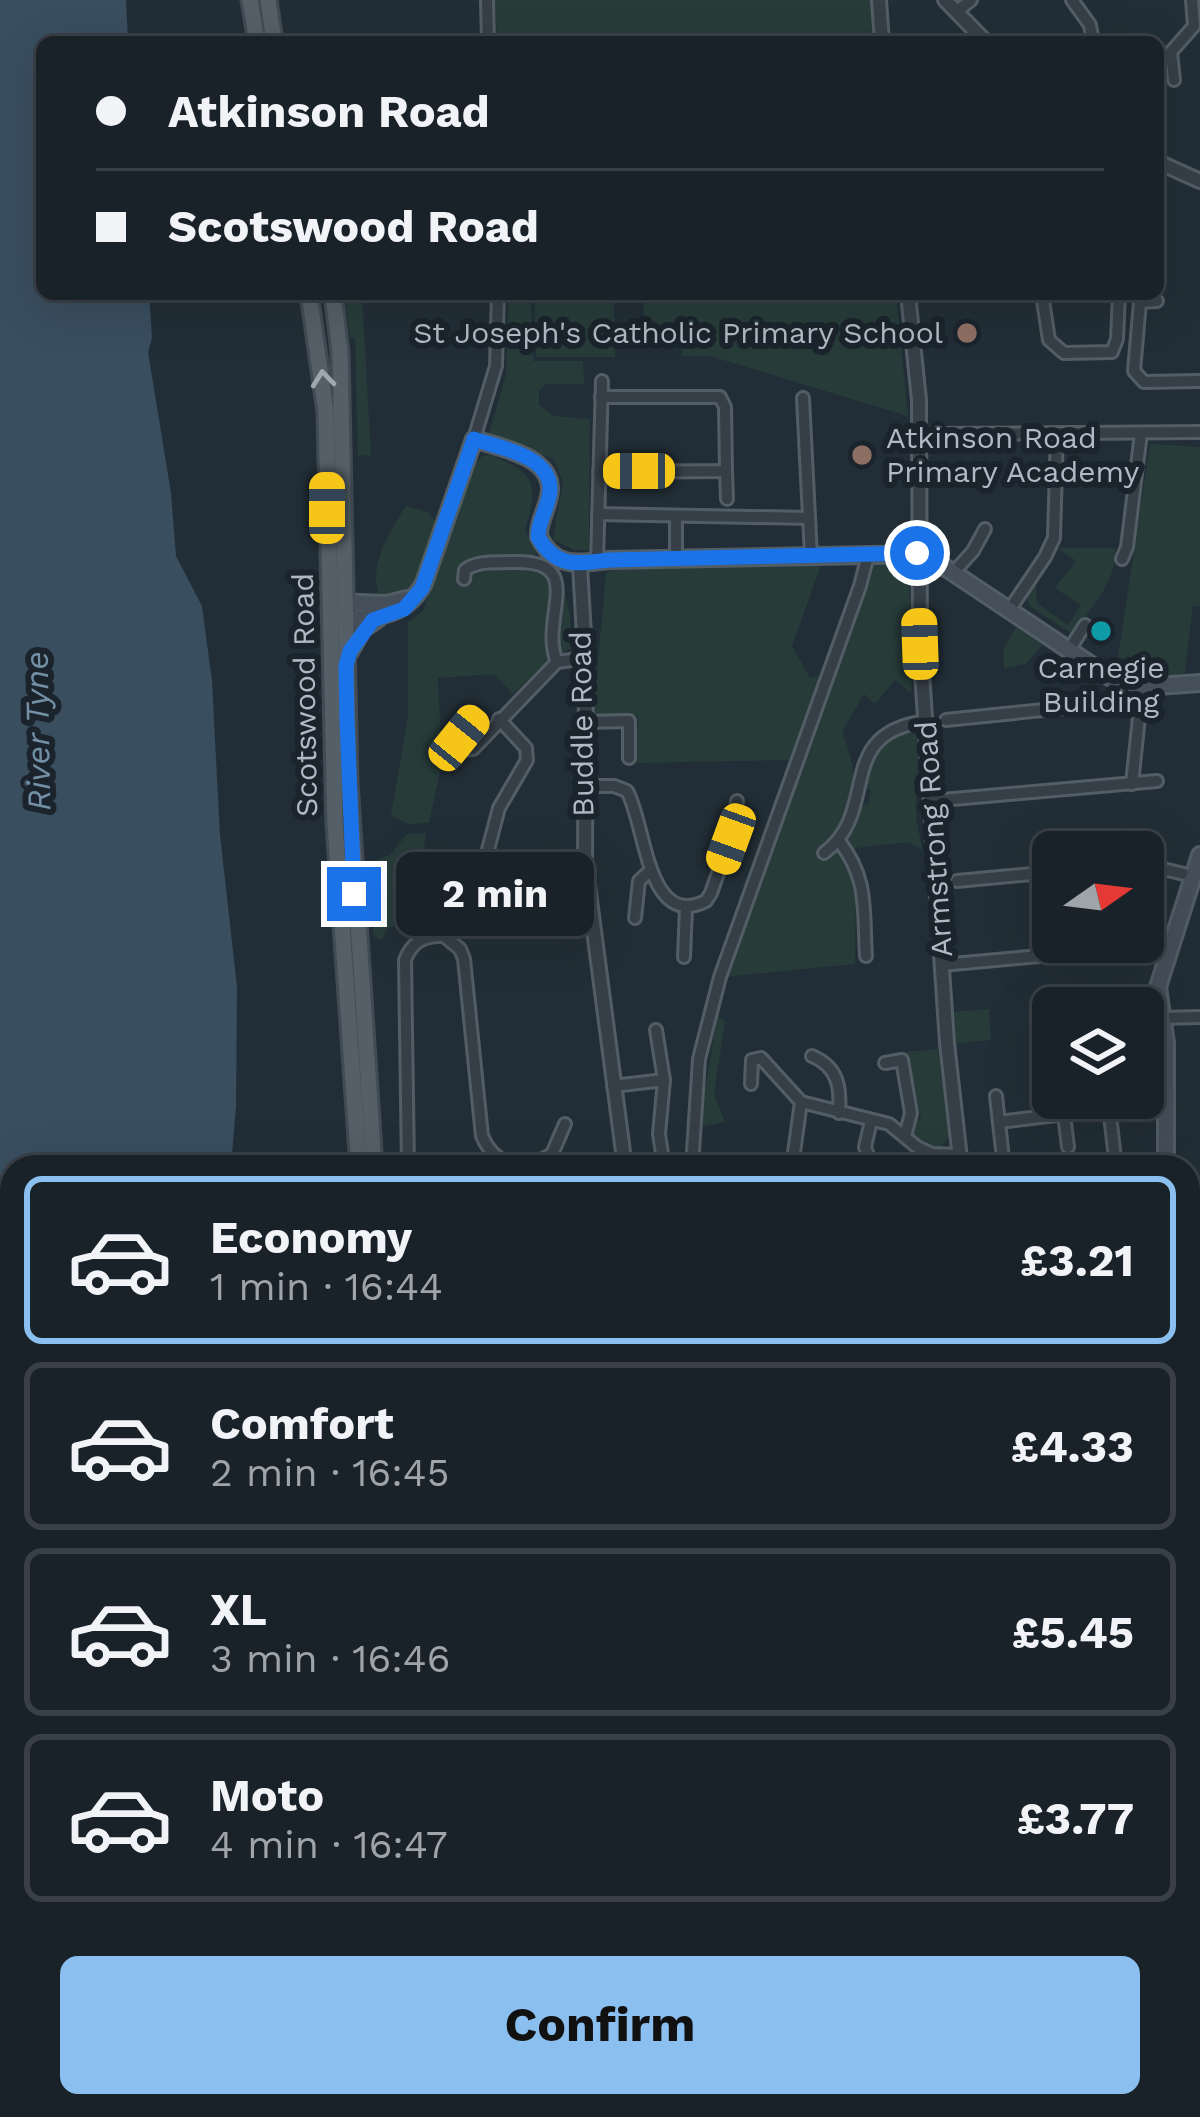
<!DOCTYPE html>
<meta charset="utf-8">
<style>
body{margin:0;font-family:"Work Sans",sans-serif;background:#272f35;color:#f1f3f6;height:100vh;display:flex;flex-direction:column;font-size:45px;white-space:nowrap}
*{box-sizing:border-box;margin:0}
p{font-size:39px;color:#9fa4a8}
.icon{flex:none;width:66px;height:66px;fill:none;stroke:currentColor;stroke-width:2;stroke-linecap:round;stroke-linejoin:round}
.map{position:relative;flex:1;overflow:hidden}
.drawer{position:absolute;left:0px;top:1155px;width:1200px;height:963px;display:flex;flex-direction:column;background:#1a2229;border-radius:36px 36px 0 0;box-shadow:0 12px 48px #0002,0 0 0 3px #383f46}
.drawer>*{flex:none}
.top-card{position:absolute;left:36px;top:36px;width:1128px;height:264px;border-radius:18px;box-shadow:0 12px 48px #0002,0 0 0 3px #383f46;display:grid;align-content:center;height:264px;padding:0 60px;background:#1a2229}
.needle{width:78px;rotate:76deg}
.fabs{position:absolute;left:1032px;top:831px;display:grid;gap:24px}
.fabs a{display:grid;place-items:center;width:132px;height:132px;border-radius:18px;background:#1a2229;box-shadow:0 12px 48px #0002,0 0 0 3px #383f46;font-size:60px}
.end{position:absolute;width:54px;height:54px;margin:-27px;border:15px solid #1a73e8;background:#fff;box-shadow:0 0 0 6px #fff}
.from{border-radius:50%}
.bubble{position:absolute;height:84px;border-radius:18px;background:#1a2229;box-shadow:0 12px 48px #0002,0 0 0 3px #383f46;font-size:39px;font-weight:700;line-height:84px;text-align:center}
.car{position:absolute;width:36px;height:72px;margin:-36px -18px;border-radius:15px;box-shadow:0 0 9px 3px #0007;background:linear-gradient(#f5c518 24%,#345 0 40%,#f5c518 0 76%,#345 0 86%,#f5c518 0)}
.top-card b{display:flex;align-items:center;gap:42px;height:114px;font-size:45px}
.top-card b+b{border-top:3px solid #383f46}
.top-card i{width:30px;height:30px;background:#f1f3f6}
ul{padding:21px 0 0;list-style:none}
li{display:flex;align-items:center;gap:36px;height:168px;margin:0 24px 18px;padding:0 36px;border:6px solid #383f46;border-radius:18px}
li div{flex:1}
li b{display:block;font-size:45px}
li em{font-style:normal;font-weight:700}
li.selected{border-color:#8abfef}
li>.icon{width:108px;height:108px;stroke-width:1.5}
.primary-button{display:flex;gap:24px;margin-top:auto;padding:24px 60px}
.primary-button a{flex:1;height:138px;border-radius:18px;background:#8abfef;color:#111;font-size:48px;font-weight:700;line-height:138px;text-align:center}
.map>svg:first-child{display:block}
.green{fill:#273c39}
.water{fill:#394e5f}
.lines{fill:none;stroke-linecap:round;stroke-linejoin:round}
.minor-casing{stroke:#535d65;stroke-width:16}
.tertiary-casing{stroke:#535d65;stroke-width:18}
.secondary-casing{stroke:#535d65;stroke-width:20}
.primary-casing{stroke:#424b54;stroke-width:21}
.minor{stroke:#363f47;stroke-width:10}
.tertiary{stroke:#363f47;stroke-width:12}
.secondary{stroke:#444f5a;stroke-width:14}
.primary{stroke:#545f67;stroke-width:15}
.oneway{stroke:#9ea8b1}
.route{stroke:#1a73e8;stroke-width:15}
.education-dot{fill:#8d6e63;stroke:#1b242c;stroke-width:4.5}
.culture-dot{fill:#0f9aa8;stroke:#1b242c;stroke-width:4.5}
.labels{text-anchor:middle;stroke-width:12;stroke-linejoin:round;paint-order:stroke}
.poi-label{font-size:30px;fill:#b0bac4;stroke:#1b242c;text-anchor:end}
.street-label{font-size:30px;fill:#b0bac4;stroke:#1b242c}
.water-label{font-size:33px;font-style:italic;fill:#738fa5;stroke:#1b242c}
</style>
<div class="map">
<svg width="1200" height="2117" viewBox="0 0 1200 2117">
<rect width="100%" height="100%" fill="#222e37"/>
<g class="green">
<polygon points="495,0 871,0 874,42 497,42"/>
<polygon points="344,294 362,294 371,455 358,456 355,339 350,338"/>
<polygon points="508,294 531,294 533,361 583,361 584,384 546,384 539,391 539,405 554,416 590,419 589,550 574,550 553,539 563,481 553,459 489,434 506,374"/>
<polygon points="534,294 614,294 615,357 536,357"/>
<polygon points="644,294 896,294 908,416 710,356 682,356 681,345 642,349"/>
<path d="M1150 444 1200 447V606H1193L1184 678C1157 681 1140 676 1117 664Z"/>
<path d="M490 455C536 472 539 484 525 530L536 552 533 565 561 580 570 615 571 648 544 665 513 694 494 674 438 678 442 762 429 823 408 824 391 815 408 716V622L423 611 476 464 482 456Z"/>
<path d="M406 506 428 512 437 524 414 588 380 598C367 566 389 532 406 506Z"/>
<path d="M1057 548H1115C1118 580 1092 607 1072 634L1031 607 1027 599 1036 583 1037 603 1068 625 1081 605 1055 588 1076 561Z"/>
<path d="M894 562 907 564 914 641 911 693 895 680 875 704 864 694 842 732C864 786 854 807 820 853L826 859 847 837 861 804 868 805 871 790 866 787C875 752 877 739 915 729 924 762 915 781 916 811 916 824 921 837 922 851L909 842 856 848 848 862 856 890 855 964 725 977 870 565Z"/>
<polygon points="821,565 792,646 810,678 821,675 789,760 634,763 633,729 638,728 638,715 593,714 606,574 612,568"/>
<polygon points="1016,627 1042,645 1026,664 1004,668 1003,650"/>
<polygon points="426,833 418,889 442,908 424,922 389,927 381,940 373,936 374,873 379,859 390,855 407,834"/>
<polygon points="989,1009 991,1040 952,1044 951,1012"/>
<polygon points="717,1016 725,1021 714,1094 725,1122 699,1127"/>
<path d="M938 1049 950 1137 939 1149C927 1147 915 1141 911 1128L921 1117 906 1052Z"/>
<polygon points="387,2106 502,2106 499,2117 387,2117"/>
</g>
<polygon class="water" points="0,0 126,0 128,42 42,42 42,294 149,294 152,338 148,352 171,493 176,556 202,606 212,681 220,835 237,987 236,1106 231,1167 12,1167 12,2106 102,2106 100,2117 0,2117"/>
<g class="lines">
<g class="minor-casing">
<g id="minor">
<polyline points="487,0 488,42"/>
<polyline points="1072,0 1090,25 1093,42"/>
<polyline points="956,12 971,0"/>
<polyline points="1174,80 1171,52 1194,26 1192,0"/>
<polyline points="1042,294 1049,340 1064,353 1112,352 1117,339 1119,294"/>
<polyline points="1157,301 1140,302 1134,371 1144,382 1200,381"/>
<polyline points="803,398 811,556"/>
<polyline points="936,434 1200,432"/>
<polyline points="474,439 496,366 498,294"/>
<polyline points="726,471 727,499"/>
<polyline points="599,472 726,471 725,407 720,397 601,397"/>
<polyline points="598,514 809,518"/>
<polyline points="676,558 676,516"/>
<polyline points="1122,559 1127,547 1141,433"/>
<polyline points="597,561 602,381"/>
<polyline points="955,571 973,551 985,529"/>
<path d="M464 579 465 570C478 560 496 563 512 562 590 559 538 618 557 662"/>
<polyline points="1010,609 1045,557 1054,538 1057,433"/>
<polyline points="1069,650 1085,625"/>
<polyline points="476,717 459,738 459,750 473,749 557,662 585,658"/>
<polyline points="946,720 1141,700"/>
<polyline points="583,722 629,721 629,758"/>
<polyline points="1132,784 1141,698"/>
<path d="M583 786H614L627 791C646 824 646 930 706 901L711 893 733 831 737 801"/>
<polyline points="931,801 1157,781"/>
<path d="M839 841C869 879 863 910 866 956"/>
<path d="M824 853C882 809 832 734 926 721"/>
<polyline points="1143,864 1192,876"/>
<polyline points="957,881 1053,872"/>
<polyline points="474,903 499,808 527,760 526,748 499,719"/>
<polyline points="635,918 639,881 651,870"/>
<polyline points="684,957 686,908"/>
<polyline points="942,965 1169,944"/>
<polyline points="1161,1018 1200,1017"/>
<polyline points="1143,1027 1161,1026"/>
<polyline points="656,1030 664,1080 659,1134 663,1160"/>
<path d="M812 1056C838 1067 841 1087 839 1113"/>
<polyline points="885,1063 902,1060 911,1113 905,1136"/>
<polyline points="751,1084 752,1060 761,1058 801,1102 889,1124 917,1147 932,1154 959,1155"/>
<polyline points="613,1086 664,1080"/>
<polyline points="996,1096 1004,1167"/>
<polyline points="1108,1098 1116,1167"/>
<polyline points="871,1121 865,1147 872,1166"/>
<polyline points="999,1122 1064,1114 1068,1147"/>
<path d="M408 1167 405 960C412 941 425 935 444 936L460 949 464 959 482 1136C496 1168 524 1172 552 1154L565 1124"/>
<polyline points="692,1167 699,1059 720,977 860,586 868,555"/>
<polyline points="792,1167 801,1102"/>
<polyline points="1188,1233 1200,1233"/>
<polyline points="1188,1321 1200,1321"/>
<polyline points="1188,1650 1200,1648"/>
<polyline points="1188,2087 1195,2087"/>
<polyline points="618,2106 619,2117"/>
<polyline points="799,2106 799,2117"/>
</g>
</g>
<g class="tertiary-casing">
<g id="tertiary">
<polyline points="879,0 882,42"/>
<polyline points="945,0 986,42"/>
<polyline points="1158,162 1200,181"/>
<polyline points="908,294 919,400 920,643 947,1043 961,1167"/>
<polyline points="580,566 586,669 585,862 625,1167"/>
<polyline points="774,2106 783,2117"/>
<polyline points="175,2117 176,2106"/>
</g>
</g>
<g class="secondary-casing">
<g id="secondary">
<polyline points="334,602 387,604 407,599"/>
<path d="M334 618C372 618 405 619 424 583L474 439C499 448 551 455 550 490 549 507 538 520 539 537 556 570 579 563 609 560L925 554 1117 682 1143 687 1200 683"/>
<polyline points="348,655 363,629 379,618"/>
<polyline points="1166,1167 1166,1043 1158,987 1200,855"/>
<polyline points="1188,1368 1191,1435"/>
<path d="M1188 1585C1192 1556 1200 1452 1192 1431"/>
<polyline points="1188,1753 1193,1763 1188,1788"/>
<polyline points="1188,1833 1200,2000"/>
</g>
</g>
<g class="primary-casing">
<g id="primary">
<polyline points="250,0 257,42"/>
<polyline points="268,0 274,42"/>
<polyline points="309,294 326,412 335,824 359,1167"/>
<polyline points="333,294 340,352 349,783 374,1167"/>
<polyline points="359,2106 359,2117"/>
<polyline points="377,2106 377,2117"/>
</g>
</g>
<use href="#minor" class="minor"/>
<use href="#tertiary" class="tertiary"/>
<use href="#secondary" class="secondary"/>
<use href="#primary" class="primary"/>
</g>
<defs><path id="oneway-chevron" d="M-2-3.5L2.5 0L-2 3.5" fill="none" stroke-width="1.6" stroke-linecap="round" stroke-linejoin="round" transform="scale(3)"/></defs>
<use class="oneway" href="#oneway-chevron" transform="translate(323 379) rotate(-96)"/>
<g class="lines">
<path class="route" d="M354 894 347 720 346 666 350 651 373 620 404 609 422 588 474 439C499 448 551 455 550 490 549 507 538 520 538 537 557 570 579 563 609 560L917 553"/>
</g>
<g class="education-dot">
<circle cx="967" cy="333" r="12"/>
<circle cx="862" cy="455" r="12"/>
</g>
<circle class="culture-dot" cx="1101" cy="631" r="12"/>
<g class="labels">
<g class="poi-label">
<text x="943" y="343">St Joseph's Catholic Primary School</text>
<text x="886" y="448" text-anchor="start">Atkinson Road<tspan x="886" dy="34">Primary Academy</tspan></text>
<text x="1101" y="678" text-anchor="middle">Carnegie<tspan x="1101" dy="34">Building</tspan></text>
</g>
<g class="street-label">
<text transform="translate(305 695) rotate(-91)" y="10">Scotswood Road</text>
<text transform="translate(582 724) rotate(-91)" y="10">Buddle Road</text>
<text transform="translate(934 839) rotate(-94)" y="10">Armstrong Road</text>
</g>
<g class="water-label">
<text transform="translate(37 731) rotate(-91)" y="12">River Tyne</text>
</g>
</g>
</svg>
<div class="fabs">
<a><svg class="needle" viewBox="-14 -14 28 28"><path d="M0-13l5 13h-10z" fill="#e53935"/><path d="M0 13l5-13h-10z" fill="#9fa4a8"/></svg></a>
<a><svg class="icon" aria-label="layers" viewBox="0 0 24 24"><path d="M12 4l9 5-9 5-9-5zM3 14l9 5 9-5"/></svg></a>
</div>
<i class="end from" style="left:917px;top:553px"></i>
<i class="end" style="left:354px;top:894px"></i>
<div class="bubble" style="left:396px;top:852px;width:198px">2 min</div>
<i class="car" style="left:639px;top:471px;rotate:270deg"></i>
<i class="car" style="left:327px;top:508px;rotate:0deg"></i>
<i class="car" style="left:920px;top:644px;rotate:358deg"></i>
<i class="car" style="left:459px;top:738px;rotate:39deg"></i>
<i class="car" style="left:731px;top:839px;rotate:200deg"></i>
<div class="top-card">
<b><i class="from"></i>Atkinson Road</b>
<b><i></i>Scotswood Road</b>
</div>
<section class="drawer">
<ul>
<li class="selected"><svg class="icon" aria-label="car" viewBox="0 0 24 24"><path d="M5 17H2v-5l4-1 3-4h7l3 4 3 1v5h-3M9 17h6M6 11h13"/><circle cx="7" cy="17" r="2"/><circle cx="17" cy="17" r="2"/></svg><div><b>Economy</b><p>1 min · 16:44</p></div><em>£3.21</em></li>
<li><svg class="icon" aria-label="car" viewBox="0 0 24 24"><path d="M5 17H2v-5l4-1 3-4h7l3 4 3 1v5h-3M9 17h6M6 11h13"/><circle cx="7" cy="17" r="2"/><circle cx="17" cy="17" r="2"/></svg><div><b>Comfort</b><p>2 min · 16:45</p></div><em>£4.33</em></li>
<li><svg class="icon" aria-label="car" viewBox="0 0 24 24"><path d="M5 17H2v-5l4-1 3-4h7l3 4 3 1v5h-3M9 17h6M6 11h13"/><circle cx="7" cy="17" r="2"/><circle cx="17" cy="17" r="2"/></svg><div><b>XL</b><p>3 min · 16:46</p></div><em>£5.45</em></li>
<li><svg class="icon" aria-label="car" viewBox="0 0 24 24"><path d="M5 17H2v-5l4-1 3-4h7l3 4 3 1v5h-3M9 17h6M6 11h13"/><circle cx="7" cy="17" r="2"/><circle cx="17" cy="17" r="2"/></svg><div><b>Moto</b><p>4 min · 16:47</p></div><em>£3.77</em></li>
</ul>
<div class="primary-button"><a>Confirm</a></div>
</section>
</div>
